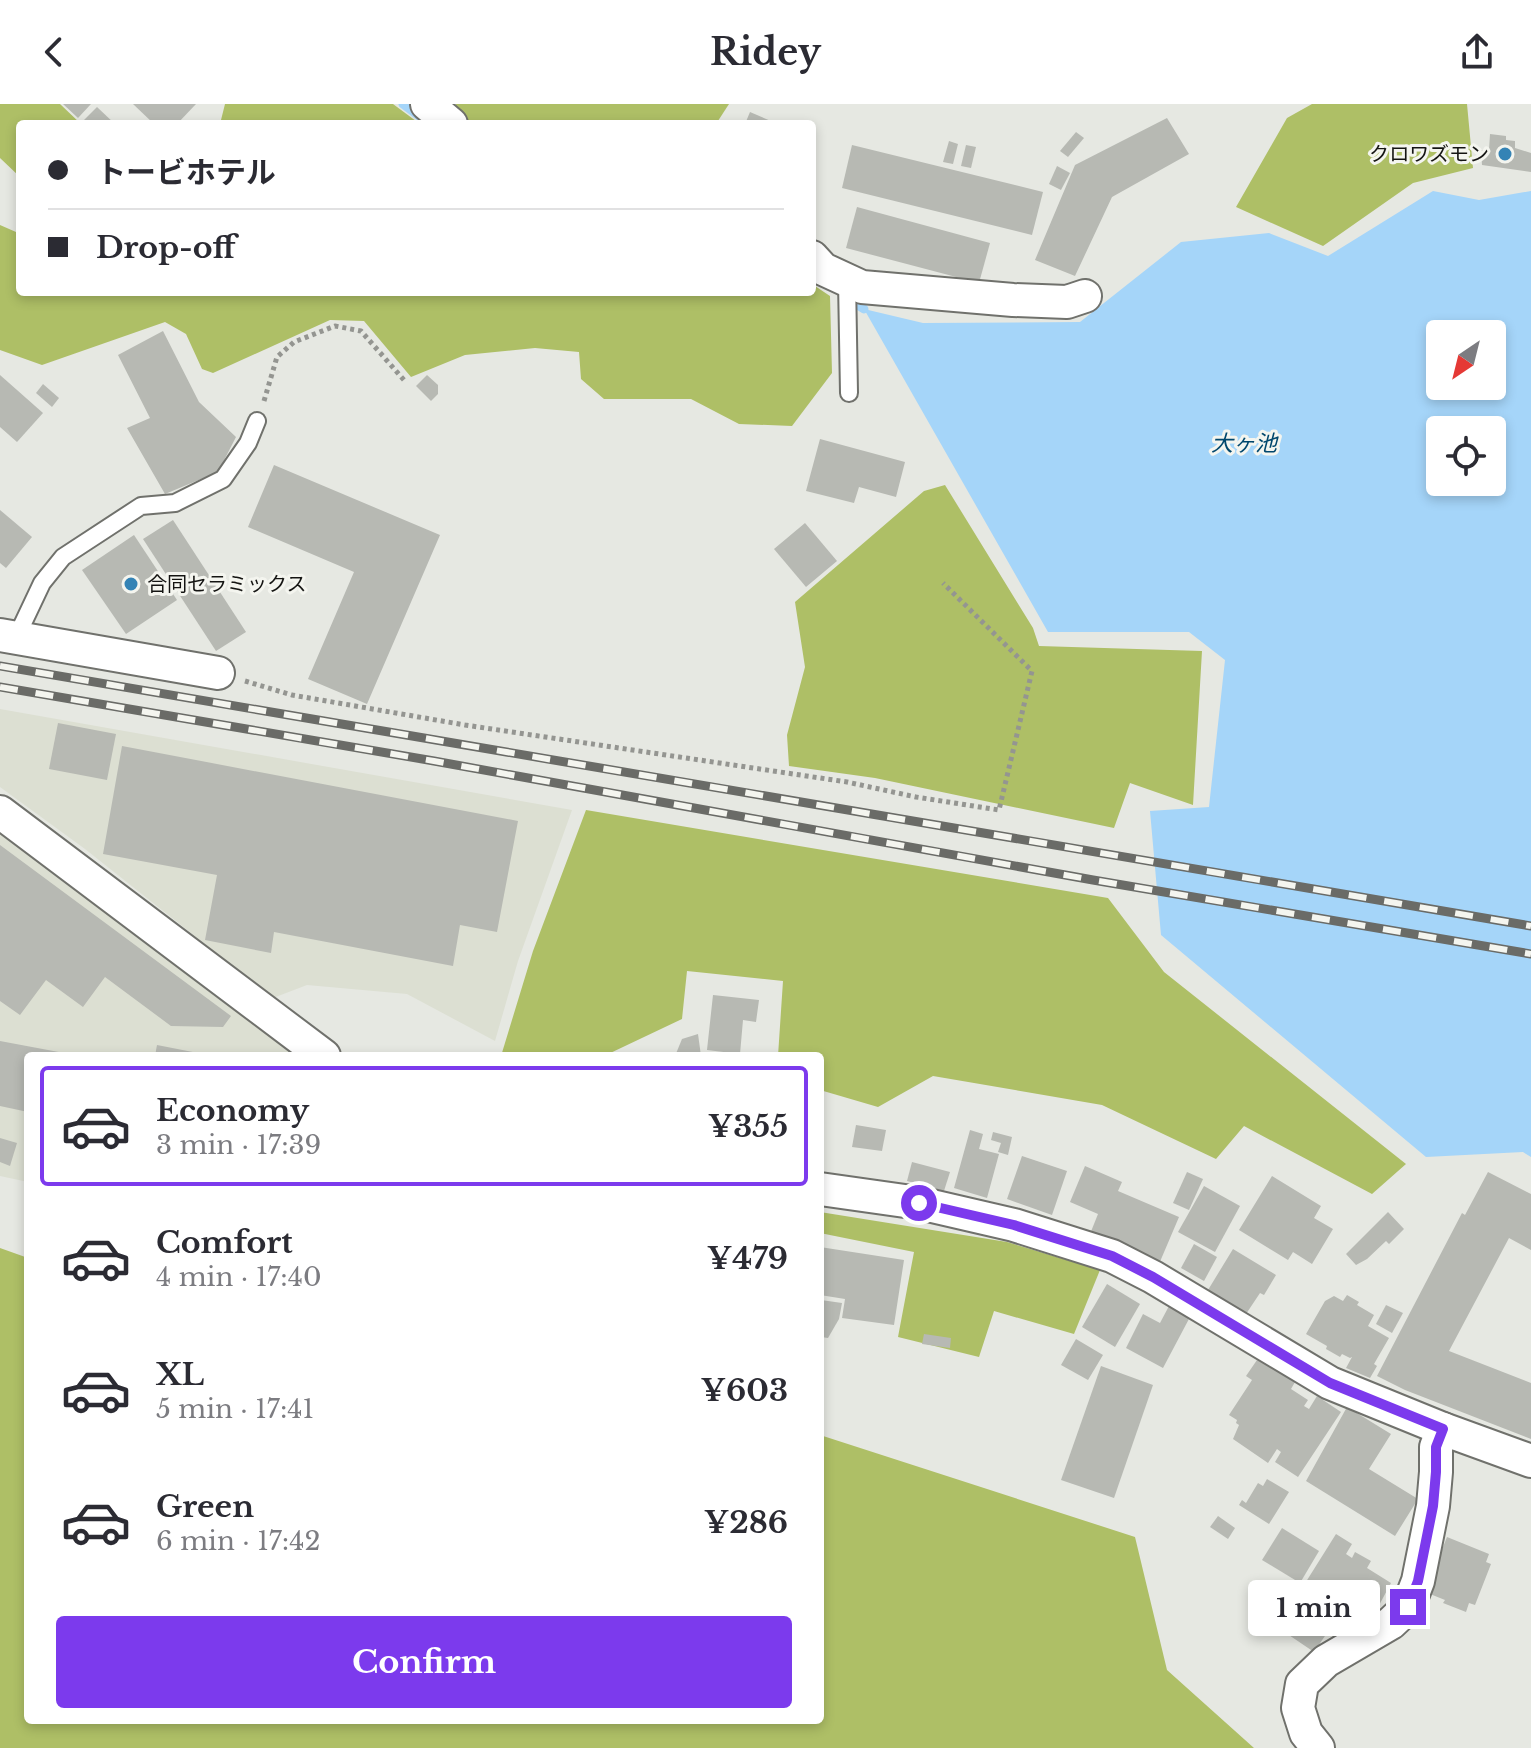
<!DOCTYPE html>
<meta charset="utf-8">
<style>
body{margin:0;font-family:"Libre Baskerville","Noto Sans JP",serif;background:#f2f2f3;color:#2b2b33;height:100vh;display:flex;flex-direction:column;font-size:30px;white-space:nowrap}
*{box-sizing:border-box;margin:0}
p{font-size:26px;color:#7c7c81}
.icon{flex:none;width:44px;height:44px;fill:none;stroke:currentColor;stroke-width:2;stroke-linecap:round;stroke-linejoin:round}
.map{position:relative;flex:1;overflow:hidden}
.sheet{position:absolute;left:24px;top:948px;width:800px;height:672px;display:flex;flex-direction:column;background:#fff;border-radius:8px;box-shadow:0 4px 12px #0003}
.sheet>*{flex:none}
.banner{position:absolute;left:16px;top:16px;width:800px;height:176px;border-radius:8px;box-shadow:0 4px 12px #0003;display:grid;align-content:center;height:176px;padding:0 32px;background:#fff}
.needle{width:52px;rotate:215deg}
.tools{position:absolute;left:1426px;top:216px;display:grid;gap:16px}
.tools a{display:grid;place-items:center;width:80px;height:80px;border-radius:8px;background:#fff;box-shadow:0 4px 12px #0003;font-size:40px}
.end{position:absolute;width:36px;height:36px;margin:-18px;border:10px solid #7c3aed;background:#fff;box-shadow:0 0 0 4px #fff}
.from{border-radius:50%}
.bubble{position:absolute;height:56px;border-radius:8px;background:#fff;box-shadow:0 4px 12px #0003;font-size:26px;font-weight:700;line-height:56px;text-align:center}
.banner b{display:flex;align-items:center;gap:28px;height:76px;font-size:30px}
.banner b+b{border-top:2px solid #e1e1e2}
.banner i{width:20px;height:20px;background:#2b2b33}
ul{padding:14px 0 0;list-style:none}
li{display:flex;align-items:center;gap:24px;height:120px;margin:0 16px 12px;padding:0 16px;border:4px solid transparent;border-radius:8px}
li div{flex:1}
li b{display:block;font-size:30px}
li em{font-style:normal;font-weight:700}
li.selected{border-color:#7c3aed}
li>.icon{width:72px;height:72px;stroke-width:1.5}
.button{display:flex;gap:16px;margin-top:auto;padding:16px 32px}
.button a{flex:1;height:92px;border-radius:8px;background:#7c3aed;color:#fff;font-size:32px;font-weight:700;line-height:92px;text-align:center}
header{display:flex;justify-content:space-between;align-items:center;height:104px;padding:0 32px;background:#fff;font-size:36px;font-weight:700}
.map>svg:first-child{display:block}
.built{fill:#dcdfd2}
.green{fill:#aebf66}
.water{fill:#a5d5f9;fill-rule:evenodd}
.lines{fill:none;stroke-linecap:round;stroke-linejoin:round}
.stream{stroke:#a5d5f9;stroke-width:9}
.building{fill:#b7b9b3}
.lane-casing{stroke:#70716c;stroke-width:20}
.street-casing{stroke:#70716c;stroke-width:36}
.path{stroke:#949591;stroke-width:5;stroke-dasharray:4 4;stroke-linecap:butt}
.lane{stroke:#fff;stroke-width:16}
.street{stroke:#fff;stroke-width:32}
.rail-casing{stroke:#6a6b67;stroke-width:9}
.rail{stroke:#f4f5ef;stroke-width:6;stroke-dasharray:18;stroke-linecap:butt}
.route{stroke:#7c3aed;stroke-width:10}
.poi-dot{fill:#3483b5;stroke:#f4f5ef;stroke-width:3}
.labels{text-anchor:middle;stroke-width:6;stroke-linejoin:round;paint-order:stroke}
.poi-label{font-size:20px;fill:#141412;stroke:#f4f5ef;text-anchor:end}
.water-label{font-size:22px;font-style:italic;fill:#00476d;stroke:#f4f5ef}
</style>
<header><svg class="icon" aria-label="back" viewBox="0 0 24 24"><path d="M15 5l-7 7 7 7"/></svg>Ridey<svg class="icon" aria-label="share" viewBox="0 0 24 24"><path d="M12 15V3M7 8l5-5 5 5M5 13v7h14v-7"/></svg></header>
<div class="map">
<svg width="1531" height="1644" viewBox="0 0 1531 1644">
<rect width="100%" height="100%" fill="#e6e8e2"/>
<g class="built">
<polygon points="0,605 572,706 518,857 495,937 407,890 307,881 273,894 85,745 0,683"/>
<polygon points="0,721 301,952 28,952 28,1078 0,1072"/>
</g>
<g class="green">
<polygon points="0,0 60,0 81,20 20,20 20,73 0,54"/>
<polygon points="225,0 393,0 420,20 220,20"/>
<polygon points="456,0 729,0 716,20 465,20 451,9"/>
<polygon points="1312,0 1467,0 1473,64 1413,79 1323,142 1236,103 1287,14"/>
<polygon points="0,121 16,128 20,124 20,188 812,188 812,180 830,192 832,269 792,322 739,320 691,295 604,295 581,275 579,248 535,244 465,251 411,273 364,217 330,216 213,269 202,265 186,230 165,218 42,261 0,246"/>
<polygon points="945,381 1033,524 1039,542 1202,547 1193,701 1130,679 1114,724 875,674 789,662 787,631 805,563 795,498 924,387"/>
<polygon points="586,706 1108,794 1164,868 1406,1060 1372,1090 1244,1022 1216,1055 1102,1001 933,972 878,1003 820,986 820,952 778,952 783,877 687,867 682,915 604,952 501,952 533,847"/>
<polygon points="820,1108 1007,1138 1100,1166 1074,1230 994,1207 979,1253 898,1233 914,1148 820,1129"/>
<polygon points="0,1144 28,1154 28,1616 820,1616 820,1331 1135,1433 1167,1566 1254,1644 0,1644"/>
</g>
<path class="water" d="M1433 87 1479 96 1531 87V1053L1523 1048 1426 1053 1161 831 1150 707 1209 703 1225 556 1189 528H1048L864 205 923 219 1080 218 1181 138 1269 129 1328 152ZM1440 230H1492V282H1440ZM1440 326H1492V378H1440Z"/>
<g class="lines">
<g class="stream">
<polyline points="403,0 423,15"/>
<polyline points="846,194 864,205"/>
</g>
</g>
<g class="building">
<polygon points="63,0 91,0 78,14"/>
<polygon points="133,0 196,0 177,20 154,20"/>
<polygon points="97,3 115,20 89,20 84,16"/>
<polygon points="750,8 778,20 745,20"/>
<polygon points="1167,14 1189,50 1112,93 1075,172 1035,156 1075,61"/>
<polygon points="1076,28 1084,34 1068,53 1060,47"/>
<polygon points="1490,30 1506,32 1506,36 1515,37 1515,44 1531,49 1531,68 1482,61 1481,46 1489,46"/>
<polygon points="949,37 958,40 953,60 943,58"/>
<polygon points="852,41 1043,88 1032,131 842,84"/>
<polygon points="966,41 976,43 971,64 961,62"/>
<polygon points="1057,62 1070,69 1061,86 1049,80"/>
<polygon points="857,103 990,139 979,179 846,144"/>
<polygon points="163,227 199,298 236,333 218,368 165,390 127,324 150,314 118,251"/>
<polygon points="0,271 43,309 17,338 0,323"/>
<polygon points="427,271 438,281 438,290 431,297 416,282"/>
<polygon points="43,280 59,294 52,303 36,289"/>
<polygon points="820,335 905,358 896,393 859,383 854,399 806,387"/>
<polygon points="274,361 440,431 367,600 308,575 354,468 248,423"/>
<polygon points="0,406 32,433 6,464 0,459"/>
<polygon points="173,416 246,528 216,547 143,435"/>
<polygon points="805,419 837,457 806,483 774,445"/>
<polygon points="134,431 177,496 126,530 82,466"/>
<polygon points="58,619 116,630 107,676 49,665"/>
<polygon points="122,642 518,717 497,828 460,821 453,862 274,828 271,849 205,836 217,771 103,750"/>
<polygon points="0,741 231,912 223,923 171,922 105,873 83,903 46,876 20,911 0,897"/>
<polygon points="713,891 759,896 756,918 743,916 740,950 707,946"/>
<polygon points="698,930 701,952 675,952 682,935"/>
<polygon points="0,937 64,949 64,952 28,952 28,1008 0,1002"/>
<polygon points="157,941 208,951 207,952 155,952"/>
<polygon points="856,1021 886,1026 882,1047 852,1043"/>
<polygon points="970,1026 983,1030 979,1045 999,1050 987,1094 954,1084"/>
<polygon points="993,1028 1012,1033 1008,1051 998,1048 1001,1039 991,1036"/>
<polygon points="0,1034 17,1039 10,1062 0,1058"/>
<polygon points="1022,1052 1067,1067 1052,1111 1007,1095"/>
<polygon points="912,1058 950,1068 944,1087 907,1077"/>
<polygon points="1085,1062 1122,1078 1118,1087 1179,1113 1159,1160 1090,1130 1098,1110 1070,1098"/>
<polygon points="1187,1068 1203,1075 1189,1106 1173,1099"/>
<polygon points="1488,1068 1531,1090 1531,1146 1509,1134 1449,1247 1531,1279 1531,1335 1405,1286 1377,1272 1462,1109 1465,1111"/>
<polygon points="1272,1072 1321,1102 1314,1114 1333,1125 1312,1160 1293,1148 1288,1156 1239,1126"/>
<polygon points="1204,1082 1240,1102 1215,1148 1178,1128"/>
<polygon points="1388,1108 1404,1125 1389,1140 1386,1137 1367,1155 1356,1161 1346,1150"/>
<polygon points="1194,1140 1217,1153 1204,1177 1181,1164"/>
<polygon points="820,1143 904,1156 894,1221 842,1214 845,1195 820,1191"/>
<polygon points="1233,1145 1276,1171 1264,1191 1260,1189 1246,1210 1208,1186"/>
<polygon points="1107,1180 1140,1200 1115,1243 1082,1223"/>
<polygon points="1347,1191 1359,1198 1357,1201 1374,1211 1368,1222 1389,1234 1374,1260 1377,1262 1370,1274 1346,1264 1352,1253 1350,1254 1342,1250 1340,1253 1326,1245 1327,1242 1306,1230 1325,1197 1334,1192 1343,1197"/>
<polygon points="821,1196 842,1199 839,1215 828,1234 821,1233"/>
<polygon points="1386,1201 1403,1209 1392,1229 1376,1220"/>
<polygon points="1169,1202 1190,1213 1163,1264 1126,1244 1143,1210 1160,1219"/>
<polygon points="924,1230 951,1234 950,1244 922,1240"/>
<polygon points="1076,1235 1103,1251 1088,1276 1061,1261"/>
<polygon points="1257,1256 1263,1259 1264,1258 1295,1278 1291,1285 1308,1296 1304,1302 1309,1305 1317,1292 1341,1308 1298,1373 1275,1358 1281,1348 1277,1345 1268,1359 1233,1335 1239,1321 1236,1319 1237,1316 1229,1311 1252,1276 1246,1272"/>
<polygon points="1101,1262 1153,1281 1114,1394 1061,1376"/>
<polygon points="1347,1303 1391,1330 1369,1365 1418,1395 1395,1432 1306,1377"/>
<polygon points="1267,1375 1289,1388 1269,1420 1239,1401 1242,1396 1246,1399 1258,1379 1263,1382"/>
<polygon points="1218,1412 1235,1424 1228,1435 1210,1423"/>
<polygon points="1282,1424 1319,1447 1300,1479 1262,1456"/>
<polygon points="1336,1430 1352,1440 1346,1450 1352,1454 1355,1448 1371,1457 1367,1464 1391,1479 1370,1518 1364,1514 1362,1517 1351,1511 1335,1534 1327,1529 1314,1548 1283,1527 1311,1485 1304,1481"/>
<polygon points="1447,1433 1489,1450 1486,1458 1491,1460 1475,1501 1469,1499 1466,1508 1443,1499 1445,1496 1425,1488"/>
</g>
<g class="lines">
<g class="lane-casing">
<g id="lane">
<polyline points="847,177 849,289"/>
<polyline points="16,534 42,479 63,453 141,402 175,399 223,375 248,339 257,317"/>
</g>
</g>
<g class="street-casing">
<g id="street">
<polyline points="427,0 451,20"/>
<polyline points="812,153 823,165 862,183 1013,196 1067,198 1085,192"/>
<polyline points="0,531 218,569"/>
<polyline points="0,708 324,952"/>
<polyline points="820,1085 919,1099 1014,1121 1112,1152 1153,1173 1330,1279 1443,1325 1531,1357"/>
<polyline points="1318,1644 1306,1629 1298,1604 1302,1580 1326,1557 1391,1519 1408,1503 1418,1477 1433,1402 1436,1368 1436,1343 1443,1325"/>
</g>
</g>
<g class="path">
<polyline points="264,297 277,253 294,238 335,222 361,227 404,276"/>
<polyline points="245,577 292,591 465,621 847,678 916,693 999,706 1032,567 943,479"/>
</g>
<use href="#lane" class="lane"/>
<use href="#street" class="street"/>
<g class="rail-casing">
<g id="rail">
<polyline points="0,562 1531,822"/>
<polyline points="0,583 434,657 1093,776 1531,850"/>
</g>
</g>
<use href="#rail" class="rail"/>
</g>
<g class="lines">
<polyline class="route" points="919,1099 1014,1121 1112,1152 1153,1173 1330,1279 1443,1325 1436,1343 1436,1368 1433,1402 1418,1477 1408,1503"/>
</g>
<g class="poi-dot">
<circle cx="1505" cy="50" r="8"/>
<circle cx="131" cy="480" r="8"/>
</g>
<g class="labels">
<g class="poi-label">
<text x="1489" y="57">クロワズモン</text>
<text x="147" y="487" text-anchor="start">合同セラミックス</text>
</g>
<g class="water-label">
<text x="1244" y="347">大ヶ池</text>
</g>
</g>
</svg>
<div class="tools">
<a><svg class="needle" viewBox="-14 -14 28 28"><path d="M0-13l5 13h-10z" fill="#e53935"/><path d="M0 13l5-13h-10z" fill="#7c7c81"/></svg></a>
<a><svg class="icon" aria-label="locate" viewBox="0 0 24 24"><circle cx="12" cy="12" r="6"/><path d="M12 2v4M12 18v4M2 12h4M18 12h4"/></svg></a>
</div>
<i class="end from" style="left:919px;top:1099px"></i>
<i class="end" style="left:1408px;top:1503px"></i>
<div class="bubble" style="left:1248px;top:1476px;width:132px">1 min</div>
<div class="banner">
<b><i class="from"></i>トービホテル</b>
<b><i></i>Drop-off</b>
</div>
<section class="sheet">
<ul>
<li class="selected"><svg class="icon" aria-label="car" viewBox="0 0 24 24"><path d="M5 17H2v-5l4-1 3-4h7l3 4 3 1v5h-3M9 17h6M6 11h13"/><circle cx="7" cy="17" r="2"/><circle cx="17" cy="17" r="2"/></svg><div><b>Economy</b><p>3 min · 17:39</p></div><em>¥355</em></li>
<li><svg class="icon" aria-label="car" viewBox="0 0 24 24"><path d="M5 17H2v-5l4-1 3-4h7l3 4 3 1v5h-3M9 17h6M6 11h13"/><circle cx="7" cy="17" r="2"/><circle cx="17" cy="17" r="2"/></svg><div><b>Comfort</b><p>4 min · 17:40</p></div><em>¥479</em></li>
<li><svg class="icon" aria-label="car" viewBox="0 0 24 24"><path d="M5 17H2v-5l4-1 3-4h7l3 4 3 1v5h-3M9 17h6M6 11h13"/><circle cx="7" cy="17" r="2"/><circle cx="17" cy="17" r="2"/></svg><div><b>XL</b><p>5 min · 17:41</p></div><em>¥603</em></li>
<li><svg class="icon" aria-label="car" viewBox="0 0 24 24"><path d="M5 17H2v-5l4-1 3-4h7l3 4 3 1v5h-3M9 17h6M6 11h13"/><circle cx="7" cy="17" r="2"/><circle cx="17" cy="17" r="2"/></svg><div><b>Green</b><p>6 min · 17:42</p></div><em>¥286</em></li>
</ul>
<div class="button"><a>Confirm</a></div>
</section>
</div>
